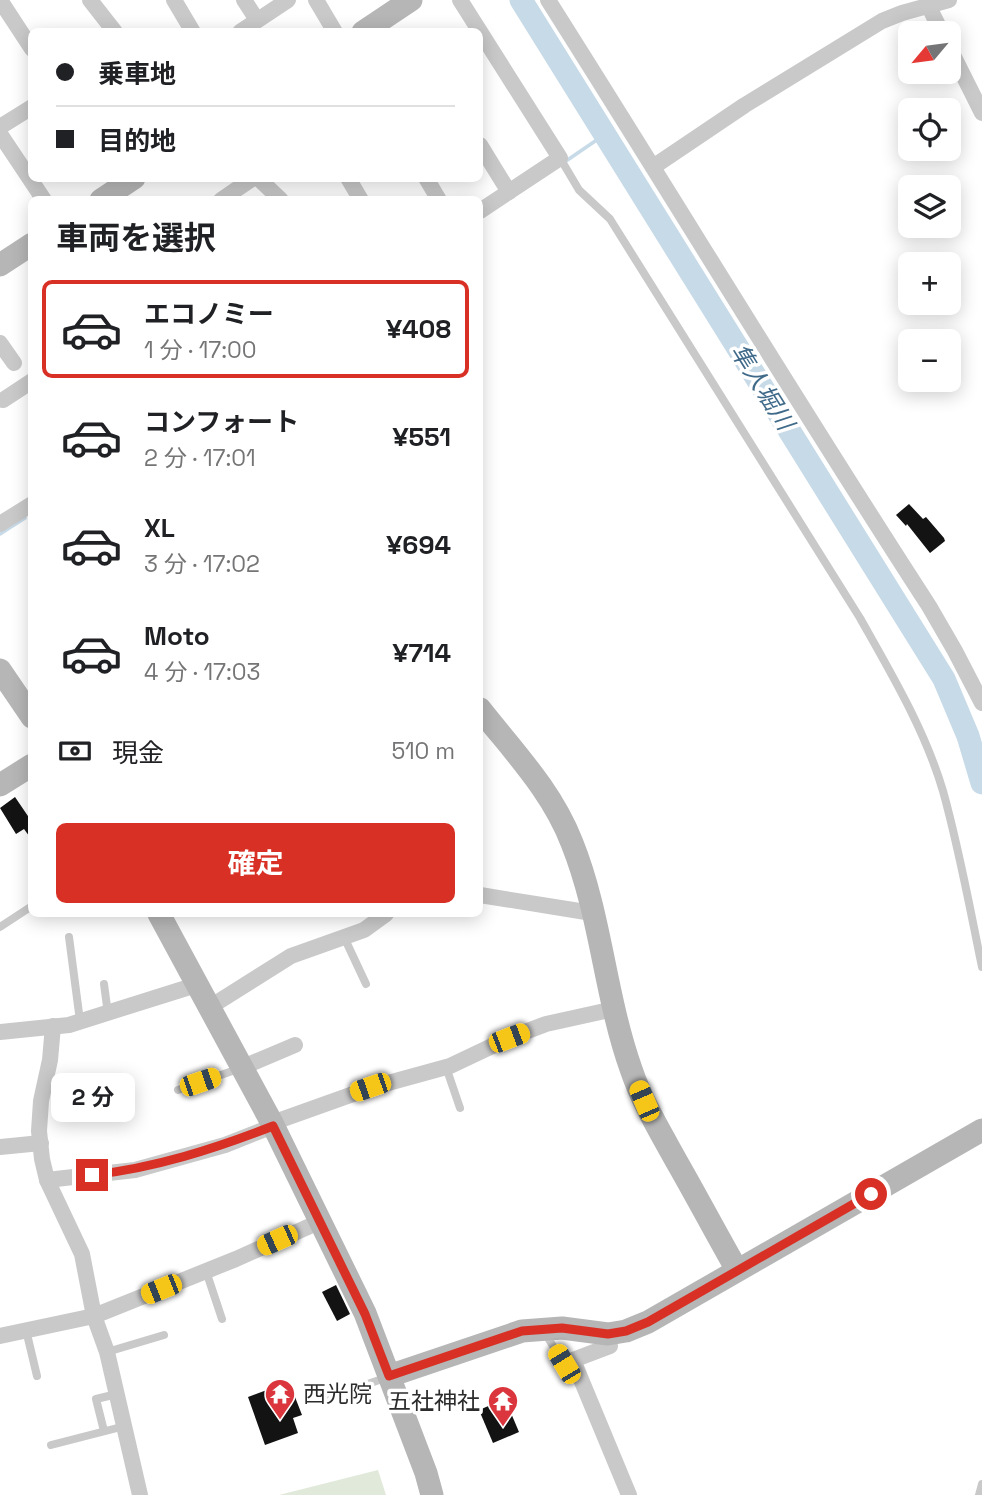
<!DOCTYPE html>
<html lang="ja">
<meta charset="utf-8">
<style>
body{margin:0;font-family:"Space Grotesk","Noto Sans JP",sans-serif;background:#f6f6f6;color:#202124;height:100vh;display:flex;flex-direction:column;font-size:26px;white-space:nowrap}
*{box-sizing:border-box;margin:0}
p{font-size:23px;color:#757577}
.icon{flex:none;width:38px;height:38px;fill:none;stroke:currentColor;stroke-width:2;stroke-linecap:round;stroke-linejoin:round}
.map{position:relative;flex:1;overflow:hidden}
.side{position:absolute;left:28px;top:196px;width:455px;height:721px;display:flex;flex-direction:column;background:#fff;border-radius:10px;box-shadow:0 4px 18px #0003}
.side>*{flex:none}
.top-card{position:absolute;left:28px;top:28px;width:455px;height:154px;border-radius:10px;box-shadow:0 4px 18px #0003;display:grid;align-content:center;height:154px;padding:0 28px;background:#fff}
.needle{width:46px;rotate:241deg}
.tools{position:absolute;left:898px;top:21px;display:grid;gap:14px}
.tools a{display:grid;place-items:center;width:63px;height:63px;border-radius:10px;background:#fff;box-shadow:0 4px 18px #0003;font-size:35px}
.end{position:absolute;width:32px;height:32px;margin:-16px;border:9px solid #d93025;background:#fff;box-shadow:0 0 0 4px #fff}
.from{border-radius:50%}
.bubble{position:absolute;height:49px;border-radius:10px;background:#fff;box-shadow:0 4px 18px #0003;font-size:23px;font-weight:700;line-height:49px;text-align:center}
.car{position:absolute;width:21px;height:42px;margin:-21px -10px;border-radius:9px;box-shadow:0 0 5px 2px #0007;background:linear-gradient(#f5c518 24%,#345 0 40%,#f5c518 0 76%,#345 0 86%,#f5c518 0)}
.top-card b{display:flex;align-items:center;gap:24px;height:66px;font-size:26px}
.top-card b+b{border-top:2px solid #e0e0e0}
.top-card i{width:18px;height:18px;background:#202124}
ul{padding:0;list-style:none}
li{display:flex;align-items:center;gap:21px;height:98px;margin:0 14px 10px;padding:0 14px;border:4px solid transparent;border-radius:10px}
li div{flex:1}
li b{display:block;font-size:26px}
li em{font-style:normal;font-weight:700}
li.current{border-color:#d93025}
li>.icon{width:63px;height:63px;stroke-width:1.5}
h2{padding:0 28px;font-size:32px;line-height:84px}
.pay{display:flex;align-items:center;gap:18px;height:77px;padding:0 28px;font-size:26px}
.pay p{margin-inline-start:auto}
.action{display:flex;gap:14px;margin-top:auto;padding:14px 28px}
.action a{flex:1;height:80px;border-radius:10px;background:#d93025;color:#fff;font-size:28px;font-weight:700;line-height:80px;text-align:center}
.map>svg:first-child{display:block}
.green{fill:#e1e9da}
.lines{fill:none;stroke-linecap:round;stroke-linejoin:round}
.stream{stroke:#c7dae8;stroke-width:3.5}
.river{stroke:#c7dae8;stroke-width:23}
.building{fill:#131313}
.lane{stroke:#c9c9c9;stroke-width:8}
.street{stroke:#c9c9c9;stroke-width:16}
.secondary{stroke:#b6b6b6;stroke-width:23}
.route{stroke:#d93025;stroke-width:9}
.labels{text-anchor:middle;stroke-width:7;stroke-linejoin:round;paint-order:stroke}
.poi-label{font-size:23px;fill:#2c2c2c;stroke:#fff;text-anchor:start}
.water-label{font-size:24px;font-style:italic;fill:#3f6a89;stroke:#fff}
</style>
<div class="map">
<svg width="982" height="1495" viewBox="0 0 982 1495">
<rect width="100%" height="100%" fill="#fff"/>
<polygon class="green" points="378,1470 386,1495 279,1495"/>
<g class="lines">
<g class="stream">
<polyline points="566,161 604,135"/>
<polyline points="0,534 25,518"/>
</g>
<polyline class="river" points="521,0 944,679 968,736 982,783"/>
</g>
<g class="building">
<polygon points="909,504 923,519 926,517 944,538 945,541 930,553 907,524 906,526 896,515"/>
<polygon points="15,797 32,822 32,840 24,829 16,834 0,808"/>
<polygon points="336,1285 350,1314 337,1321 322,1292"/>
<polygon points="283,1384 289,1399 295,1397 302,1415 293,1418 298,1433 265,1445 248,1397"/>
<polygon points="505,1399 519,1432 493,1443 479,1410"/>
</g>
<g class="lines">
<g class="lane">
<path d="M560 158 579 190 610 219 860 618C891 673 925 730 943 791 959 848 970 909 982 967"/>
<polyline points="0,927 32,906"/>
<polyline points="69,937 80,1021"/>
<polyline points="344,937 366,984"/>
<polyline points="104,984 108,1014"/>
<polyline points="446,1067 460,1108"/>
<polyline points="178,1090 238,1069"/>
<polyline points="206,1271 222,1319"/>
<polyline points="26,1330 37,1376"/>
<polyline points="545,1333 564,1364 573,1360"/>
<polyline points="107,1352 164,1335"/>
<polyline points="324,1399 388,1377"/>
<polyline points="104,1431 96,1399 117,1394"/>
<polyline points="51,1445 125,1426"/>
<polyline points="979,1495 982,1484"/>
</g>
<g class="street">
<polyline points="0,0 32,49"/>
<polyline points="90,0 115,32"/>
<polyline points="174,0 193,32"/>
<polyline points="244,0 257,20"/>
<polyline points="316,0 335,32"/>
<polyline points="460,0 560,158 480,211"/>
<path d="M548 0C676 202 799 406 929 606L955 651 982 703"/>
<polyline points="928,5 942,33"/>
<polyline points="240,32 288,0"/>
<polyline points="948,45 982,113"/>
<polyline points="0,127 32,107"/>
<polyline points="0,134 44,200"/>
<polyline points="480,145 509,192"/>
<polyline points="653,167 745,105 882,21 902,13 949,0"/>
<polyline points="258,178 281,200"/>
<polyline points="348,178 361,200"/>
<polyline points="426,178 439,200"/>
<polyline points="221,200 253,178"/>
<polyline points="0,343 14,363"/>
<polyline points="3,400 32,381"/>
<polyline points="0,524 32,504"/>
<polyline points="480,895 592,913"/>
<polyline points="210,1007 291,956 364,930 386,914"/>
<polyline points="53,1026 50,1060 41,1101 39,1131 42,1159 47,1180 82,1254 94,1316 107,1352 140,1495"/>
<polyline points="0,1032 69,1025 196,985"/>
<polyline points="243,1067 295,1045"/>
<polyline points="272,1123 370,1088 450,1066 509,1038 546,1024 614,1009"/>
<polyline points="0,1147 41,1143"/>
<polyline points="47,1180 135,1170 225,1145 273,1126"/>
<polyline points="608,1334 610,1346 573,1360 629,1495"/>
<polyline points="0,1336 94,1316 236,1259 319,1222"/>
</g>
<g class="secondary">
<polyline points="363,32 411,0"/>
<polyline points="101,200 134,178"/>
<polyline points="0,265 32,244"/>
<polyline points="0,670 32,717"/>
<path d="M480 709C514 752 552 791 572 843 601 915 605 996 631 1069 642 1102 661 1133 678 1164 698 1199 717 1235 737 1270"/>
<polyline points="0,785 32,765"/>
<polyline points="159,914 272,1123 365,1313 426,1473 432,1495"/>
<polyline points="389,1376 522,1331 562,1328 608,1334 626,1331 648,1322 982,1130"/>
</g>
</g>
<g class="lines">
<path class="route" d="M92 1175C155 1168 214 1149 273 1126L365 1314 389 1376 522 1331 562 1328 608 1334 626 1331 648 1322 871 1194"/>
</g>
<defs>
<g id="temple-pin" transform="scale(1.575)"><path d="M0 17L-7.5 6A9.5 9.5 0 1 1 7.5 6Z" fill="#db363d" stroke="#fff"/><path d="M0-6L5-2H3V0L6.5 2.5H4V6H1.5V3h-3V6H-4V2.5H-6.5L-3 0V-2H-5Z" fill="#fff"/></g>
</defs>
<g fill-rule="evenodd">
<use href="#temple-pin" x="280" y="1394"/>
<use href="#temple-pin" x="503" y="1401"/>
</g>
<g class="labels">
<g class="poi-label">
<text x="303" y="1402">西光院</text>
<text x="480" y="1409" text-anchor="end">五社神社</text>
</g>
<g class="water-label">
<text transform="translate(762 387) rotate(58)" y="8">隼人堀川</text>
</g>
</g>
</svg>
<div class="tools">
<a><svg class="needle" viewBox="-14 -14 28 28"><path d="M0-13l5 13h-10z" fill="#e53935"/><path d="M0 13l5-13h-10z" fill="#757577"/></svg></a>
<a><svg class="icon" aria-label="locate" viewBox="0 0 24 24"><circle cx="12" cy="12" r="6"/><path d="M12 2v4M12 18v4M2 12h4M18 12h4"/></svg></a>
<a><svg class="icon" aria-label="layers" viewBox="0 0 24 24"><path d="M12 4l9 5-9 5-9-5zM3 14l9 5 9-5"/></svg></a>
<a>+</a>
<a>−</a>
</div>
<i class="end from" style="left:871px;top:1194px"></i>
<i class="end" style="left:92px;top:1175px"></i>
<div class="bubble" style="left:51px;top:1073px;width:84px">2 分</div>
<i class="car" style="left:509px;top:1038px;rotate:69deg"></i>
<i class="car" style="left:200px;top:1082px;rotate:71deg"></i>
<i class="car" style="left:370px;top:1087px;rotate:251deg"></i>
<i class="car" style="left:644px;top:1101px;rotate:337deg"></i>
<i class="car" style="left:277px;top:1240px;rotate:246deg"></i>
<i class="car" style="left:161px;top:1289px;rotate:248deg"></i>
<i class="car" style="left:564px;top:1364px;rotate:329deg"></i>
<div class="top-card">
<b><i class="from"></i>乗車地</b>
<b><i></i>目的地</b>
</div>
<section class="side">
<h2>車両を選択</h2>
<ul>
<li class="current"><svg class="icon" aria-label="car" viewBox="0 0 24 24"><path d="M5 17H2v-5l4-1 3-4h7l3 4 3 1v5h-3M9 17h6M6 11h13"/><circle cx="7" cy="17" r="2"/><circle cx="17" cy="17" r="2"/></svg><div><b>エコノミー</b><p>1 分 · 17:00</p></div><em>¥408</em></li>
<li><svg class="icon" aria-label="car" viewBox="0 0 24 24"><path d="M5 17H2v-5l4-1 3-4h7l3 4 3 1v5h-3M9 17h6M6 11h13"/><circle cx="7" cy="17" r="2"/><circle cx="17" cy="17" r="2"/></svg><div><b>コンフォート</b><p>2 分 · 17:01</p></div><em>¥551</em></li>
<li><svg class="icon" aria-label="car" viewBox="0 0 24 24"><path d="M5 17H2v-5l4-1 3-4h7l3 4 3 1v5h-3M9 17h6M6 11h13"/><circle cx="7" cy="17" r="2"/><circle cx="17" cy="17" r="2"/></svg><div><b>XL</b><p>3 分 · 17:02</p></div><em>¥694</em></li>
<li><svg class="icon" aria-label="car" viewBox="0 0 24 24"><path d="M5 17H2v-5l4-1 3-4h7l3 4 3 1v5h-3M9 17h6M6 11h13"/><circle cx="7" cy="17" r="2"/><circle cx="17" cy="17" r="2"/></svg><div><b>Moto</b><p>4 分 · 17:03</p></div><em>¥714</em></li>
</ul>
<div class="pay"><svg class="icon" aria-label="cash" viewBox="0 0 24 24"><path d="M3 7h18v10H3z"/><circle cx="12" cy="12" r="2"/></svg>現金<p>510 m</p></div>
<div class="action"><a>確定</a></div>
</section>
</div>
